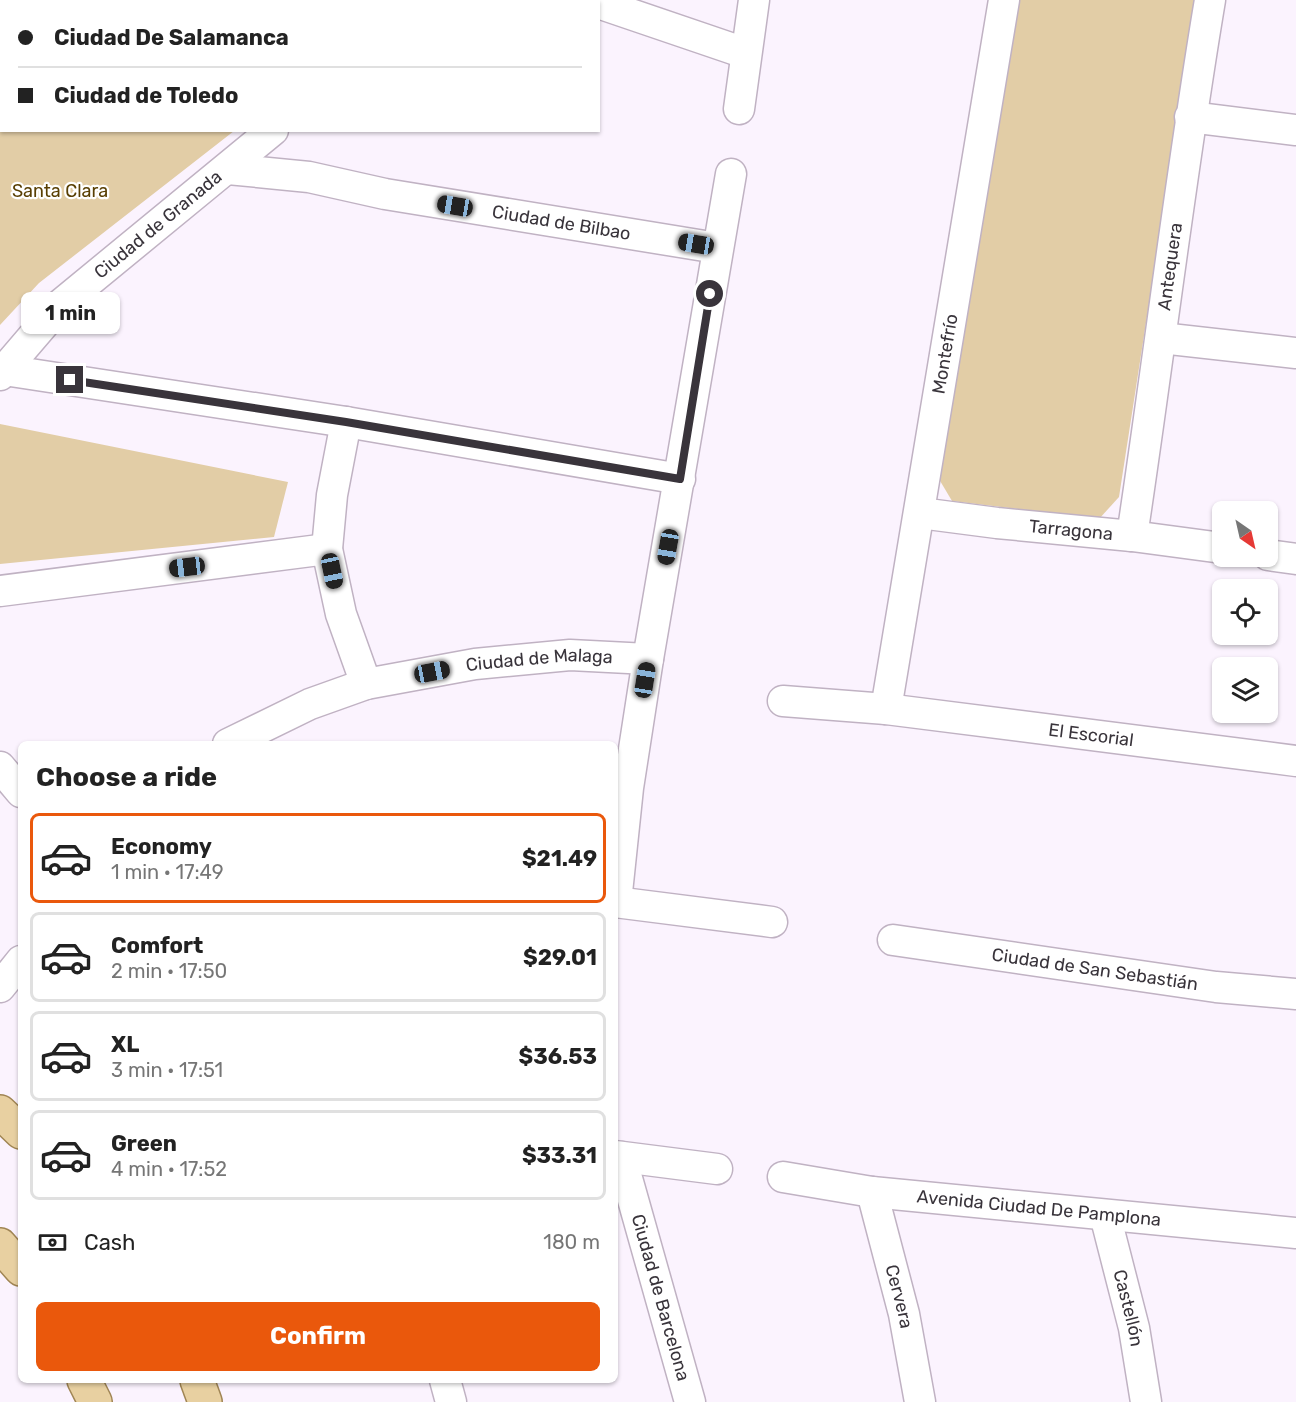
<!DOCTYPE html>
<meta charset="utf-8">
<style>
body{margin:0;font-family:Rubik,sans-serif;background:#f2f2f2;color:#222;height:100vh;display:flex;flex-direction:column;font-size:22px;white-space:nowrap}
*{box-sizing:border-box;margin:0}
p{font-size:20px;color:#767676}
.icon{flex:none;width:33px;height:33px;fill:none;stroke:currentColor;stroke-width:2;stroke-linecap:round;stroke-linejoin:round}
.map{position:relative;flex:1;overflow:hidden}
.details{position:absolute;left:18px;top:741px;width:600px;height:642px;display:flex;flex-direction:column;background:#fff;border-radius:9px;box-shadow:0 2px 4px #0004}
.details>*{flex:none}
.hud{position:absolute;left:0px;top:0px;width:600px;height:132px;box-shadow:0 2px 4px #0004;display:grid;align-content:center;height:132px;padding:0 18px;background:#fff}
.needle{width:39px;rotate:146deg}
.fabs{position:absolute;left:1212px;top:501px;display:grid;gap:12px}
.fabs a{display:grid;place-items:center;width:66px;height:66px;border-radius:9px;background:#fff;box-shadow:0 2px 4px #0004;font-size:30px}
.end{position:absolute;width:27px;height:27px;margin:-14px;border:8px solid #39343b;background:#fff;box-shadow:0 0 0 3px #fff}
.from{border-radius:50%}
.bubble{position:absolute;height:42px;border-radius:9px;background:#fff;box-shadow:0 2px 4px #0004;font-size:20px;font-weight:700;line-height:42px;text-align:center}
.car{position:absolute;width:18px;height:36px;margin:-18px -9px;border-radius:8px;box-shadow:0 0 4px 2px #0007;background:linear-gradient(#222 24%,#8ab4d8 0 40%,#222 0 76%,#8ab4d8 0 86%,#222 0)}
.hud b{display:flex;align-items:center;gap:21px;height:57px;font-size:22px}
.hud b+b{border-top:2px solid #e0e0e0}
.hud i{width:15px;height:15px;background:#222}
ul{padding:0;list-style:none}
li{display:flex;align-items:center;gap:18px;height:90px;margin:0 12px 9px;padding:0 6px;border:3px solid #e0e0e0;border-radius:9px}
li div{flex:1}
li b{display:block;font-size:22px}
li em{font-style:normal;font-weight:700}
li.current{border-color:#ea580c}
li>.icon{width:54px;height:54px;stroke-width:1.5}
h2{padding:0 18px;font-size:27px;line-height:72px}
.pay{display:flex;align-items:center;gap:15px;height:66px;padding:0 18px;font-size:22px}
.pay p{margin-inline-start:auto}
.button{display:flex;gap:12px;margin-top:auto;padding:12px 18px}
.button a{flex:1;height:69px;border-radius:9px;background:#ea580c;color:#fff;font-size:24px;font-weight:700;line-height:69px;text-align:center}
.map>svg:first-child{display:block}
.green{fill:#e2cda6}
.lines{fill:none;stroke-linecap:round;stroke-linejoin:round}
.minor-casing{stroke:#c0b2c3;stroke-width:33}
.major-casing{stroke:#a08554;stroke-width:36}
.minor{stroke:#fff;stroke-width:30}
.major{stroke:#e8d0a1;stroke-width:33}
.route{stroke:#39343b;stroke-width:8}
.labels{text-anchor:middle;stroke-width:4.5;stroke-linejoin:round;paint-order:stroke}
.park-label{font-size:18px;fill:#593f03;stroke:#fff}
.street-label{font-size:18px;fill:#39343b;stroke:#fff}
</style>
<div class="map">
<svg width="1296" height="1402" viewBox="0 0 1296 1402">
<rect width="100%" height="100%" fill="#fbf3fe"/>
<g class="green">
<polygon points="0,0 405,0 2,2 2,130 234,131 39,283 0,325"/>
<polygon points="1017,0 1196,0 1119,497 1099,519 952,501 936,474"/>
<polygon points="0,424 288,482 274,537 0,564"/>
</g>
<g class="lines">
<g class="minor-casing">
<g id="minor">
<polyline points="422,2 424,0"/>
<polyline points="598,3 745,53"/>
<polyline points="739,109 754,0"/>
<polyline points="1190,117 1296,130"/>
<path id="s1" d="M228 169 309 177 385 194 717 248"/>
<polyline points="1161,338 1296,353"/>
<polyline points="4,370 346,422 680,479"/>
<path id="s2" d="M0 375 60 305 273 130"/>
<polyline points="346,422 332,495 327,549 341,614 366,684"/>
<path id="s3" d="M920 513 997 523 1132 536 1222 548"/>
<path id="s4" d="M1132 536C1159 357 1180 178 1210 0"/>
<polyline points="1268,555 1296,559"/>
<polyline points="0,591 327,549"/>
<path id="s5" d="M783 701 886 709 1296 761"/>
<path id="s6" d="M886 709 1004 0"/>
<path id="s7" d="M228 744 310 704 366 684 475 664 570 655 648 659"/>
<polyline points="0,767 21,792"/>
<polyline points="615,902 772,922"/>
<polyline points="616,902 628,788 648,659 731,174"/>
<path id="s8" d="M893 940 1216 987 1296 994"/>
<polyline points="0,987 21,961"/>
<polyline points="615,1156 717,1169"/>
<path id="s9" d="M621 1157 690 1402"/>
<path id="s10" d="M783 1177 872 1192 1296 1233"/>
<path id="s11" d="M872 1192 904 1314 920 1402"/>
<path id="s12" d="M1105 1215 1134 1328 1146 1402"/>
<polyline points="445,1380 451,1402"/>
</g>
</g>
<g class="major-casing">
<g id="major">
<polyline points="0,1112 21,1132"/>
<polyline points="0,1245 21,1269"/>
<polyline points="84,1380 95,1402"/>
<polyline points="197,1380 205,1402"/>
</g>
</g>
<use href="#minor" class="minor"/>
<use href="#major" class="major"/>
</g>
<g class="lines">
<polyline class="route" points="70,380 346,422 680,479 710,294"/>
</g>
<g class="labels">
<g class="park-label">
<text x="60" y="197">Santa Clara</text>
</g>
<g class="street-label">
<text dy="6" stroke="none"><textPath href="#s1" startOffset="338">Ciudad de Bilbao</textPath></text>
<text dy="6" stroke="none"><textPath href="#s2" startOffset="219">Ciudad de Granada</textPath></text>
<text dy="6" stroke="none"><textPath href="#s4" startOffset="272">Antequera</textPath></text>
<text dy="6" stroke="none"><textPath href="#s6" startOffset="360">Montefrío</textPath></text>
<text dy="6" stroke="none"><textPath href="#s3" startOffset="152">Tarragona</textPath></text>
<text dy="6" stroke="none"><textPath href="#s7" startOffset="326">Ciudad de Malaga</textPath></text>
<text dy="6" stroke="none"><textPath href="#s5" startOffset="310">El Escorial</textPath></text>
<text dy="6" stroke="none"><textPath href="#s8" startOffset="204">Ciudad de San Sebastián</textPath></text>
<text dy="6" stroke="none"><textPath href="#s10" startOffset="258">Avenida Ciudad De Pamplona</textPath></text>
<text dy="6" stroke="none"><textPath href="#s11" startOffset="108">Cervera</textPath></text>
<text dy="6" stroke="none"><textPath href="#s9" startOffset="146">Ciudad de Barcelona</textPath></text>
<text dy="6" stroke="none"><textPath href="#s12" startOffset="96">Castellón</textPath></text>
</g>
</g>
</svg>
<div class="fabs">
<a><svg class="needle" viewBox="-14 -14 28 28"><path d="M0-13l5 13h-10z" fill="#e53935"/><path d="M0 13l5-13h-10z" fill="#767676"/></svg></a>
<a><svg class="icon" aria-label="locate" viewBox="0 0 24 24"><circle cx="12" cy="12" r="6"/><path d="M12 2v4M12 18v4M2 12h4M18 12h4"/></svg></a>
<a><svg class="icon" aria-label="layers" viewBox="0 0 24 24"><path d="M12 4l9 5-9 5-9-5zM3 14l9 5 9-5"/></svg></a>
</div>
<i class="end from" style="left:710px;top:294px"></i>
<i class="end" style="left:70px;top:380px"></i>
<div class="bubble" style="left:21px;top:292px;width:99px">1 min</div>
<i class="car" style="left:455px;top:206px;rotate:280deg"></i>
<i class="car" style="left:696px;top:244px;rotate:279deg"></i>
<i class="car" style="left:668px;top:547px;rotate:190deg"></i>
<i class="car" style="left:187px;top:567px;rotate:263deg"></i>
<i class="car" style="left:332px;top:571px;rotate:168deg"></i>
<i class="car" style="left:432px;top:672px;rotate:79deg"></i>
<i class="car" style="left:645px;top:680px;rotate:9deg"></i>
<div class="hud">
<b><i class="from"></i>Ciudad De Salamanca</b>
<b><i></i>Ciudad de Toledo</b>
</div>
<section class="details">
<h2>Choose a ride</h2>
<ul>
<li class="current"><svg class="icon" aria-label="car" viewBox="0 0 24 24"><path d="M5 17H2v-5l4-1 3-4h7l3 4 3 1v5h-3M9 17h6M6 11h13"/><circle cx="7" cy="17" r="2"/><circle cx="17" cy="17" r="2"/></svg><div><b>Economy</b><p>1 min · 17:49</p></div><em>$21.49</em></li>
<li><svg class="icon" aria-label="car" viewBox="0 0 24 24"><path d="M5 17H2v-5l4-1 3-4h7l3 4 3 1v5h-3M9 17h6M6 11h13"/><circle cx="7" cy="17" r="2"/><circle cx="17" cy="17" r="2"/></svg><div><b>Comfort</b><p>2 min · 17:50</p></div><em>$29.01</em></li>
<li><svg class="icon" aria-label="car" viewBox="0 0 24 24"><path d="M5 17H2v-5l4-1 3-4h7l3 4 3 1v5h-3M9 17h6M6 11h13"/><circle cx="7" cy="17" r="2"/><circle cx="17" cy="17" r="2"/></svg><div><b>XL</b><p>3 min · 17:51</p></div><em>$36.53</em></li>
<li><svg class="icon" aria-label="car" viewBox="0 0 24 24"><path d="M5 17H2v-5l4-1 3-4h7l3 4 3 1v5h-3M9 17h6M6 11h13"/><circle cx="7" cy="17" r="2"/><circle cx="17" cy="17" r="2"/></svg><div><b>Green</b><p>4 min · 17:52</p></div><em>$33.31</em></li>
</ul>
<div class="pay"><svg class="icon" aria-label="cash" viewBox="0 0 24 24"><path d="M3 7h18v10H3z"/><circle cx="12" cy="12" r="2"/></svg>Cash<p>180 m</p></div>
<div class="button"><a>Confirm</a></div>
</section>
</div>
